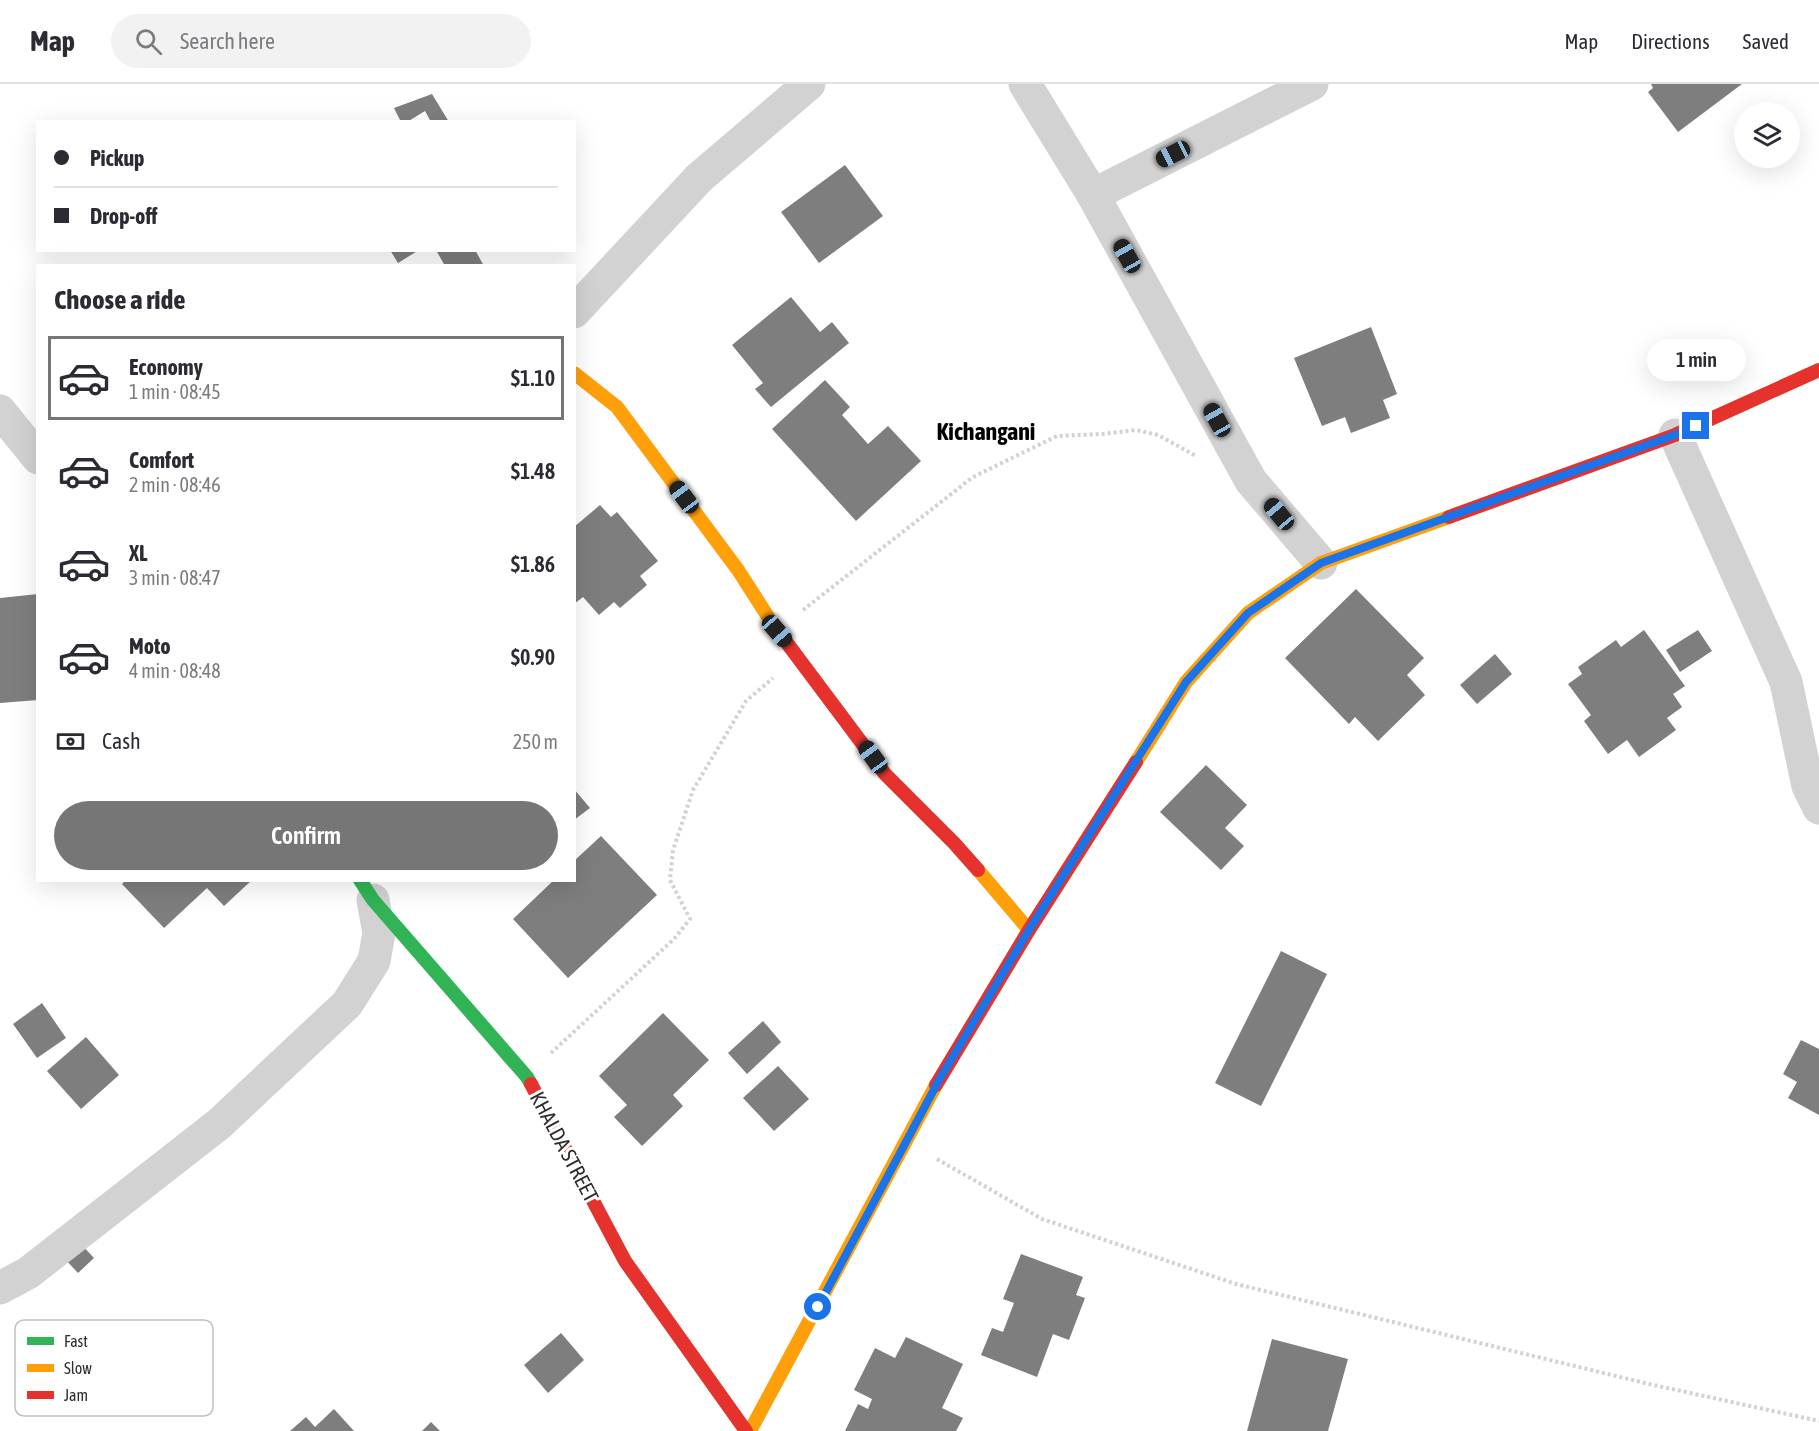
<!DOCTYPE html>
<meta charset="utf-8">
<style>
body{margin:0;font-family:"Asap Condensed",sans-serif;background:#f2f2f3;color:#2b2b33;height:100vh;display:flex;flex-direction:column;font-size:22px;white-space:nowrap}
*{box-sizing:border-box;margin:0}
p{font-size:20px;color:#7c7c81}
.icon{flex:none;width:33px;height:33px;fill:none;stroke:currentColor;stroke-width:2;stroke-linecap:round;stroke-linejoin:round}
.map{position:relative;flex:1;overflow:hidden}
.sheet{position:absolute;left:36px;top:180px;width:540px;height:618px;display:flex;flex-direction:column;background:#fff;border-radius:0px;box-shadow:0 6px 24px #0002}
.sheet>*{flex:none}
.guide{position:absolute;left:36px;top:36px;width:540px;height:132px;border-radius:0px;box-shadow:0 6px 24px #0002;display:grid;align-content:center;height:132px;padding:0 18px;background:#fff}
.controls{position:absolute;left:1734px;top:18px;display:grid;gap:12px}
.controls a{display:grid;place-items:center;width:66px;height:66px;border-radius:50%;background:#fff;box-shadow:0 6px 24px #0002;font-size:30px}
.end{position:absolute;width:27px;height:27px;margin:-14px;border:8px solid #1a73e8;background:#fff;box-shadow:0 0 0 3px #fff}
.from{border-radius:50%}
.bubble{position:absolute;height:42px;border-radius:21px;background:#fff;box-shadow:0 6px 24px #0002;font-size:20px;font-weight:600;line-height:42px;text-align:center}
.car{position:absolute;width:18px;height:36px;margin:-18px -9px;border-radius:8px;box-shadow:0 0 4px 2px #0007;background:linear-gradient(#222 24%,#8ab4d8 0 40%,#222 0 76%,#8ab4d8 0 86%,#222 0)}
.guide b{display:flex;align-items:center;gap:21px;height:57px;font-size:22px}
.guide b+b{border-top:2px solid #e1e1e2}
.guide i{width:15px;height:15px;background:#2b2b33}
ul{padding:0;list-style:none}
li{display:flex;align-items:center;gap:18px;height:84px;margin:0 12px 9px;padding:0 6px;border:3px solid transparent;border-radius:0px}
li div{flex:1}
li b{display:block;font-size:22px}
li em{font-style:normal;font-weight:600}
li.current{border-color:#767676}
li>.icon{width:54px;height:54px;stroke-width:1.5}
h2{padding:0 18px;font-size:27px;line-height:72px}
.pay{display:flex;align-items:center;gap:15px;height:66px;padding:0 18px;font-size:22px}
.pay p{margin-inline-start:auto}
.action{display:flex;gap:12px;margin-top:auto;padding:12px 18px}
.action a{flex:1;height:69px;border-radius:36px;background:#767676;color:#fff;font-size:24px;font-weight:600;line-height:69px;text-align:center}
header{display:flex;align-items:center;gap:36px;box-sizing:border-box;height:84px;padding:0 30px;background:#fff;border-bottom:2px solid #e1e1e2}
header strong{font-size:28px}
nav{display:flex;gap:33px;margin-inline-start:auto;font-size:21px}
.search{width:420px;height:54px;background:#f2f2f3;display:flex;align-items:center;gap:15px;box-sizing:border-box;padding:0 21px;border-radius:33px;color:#7c7c81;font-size:22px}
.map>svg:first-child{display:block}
.building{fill:#7e7e7e}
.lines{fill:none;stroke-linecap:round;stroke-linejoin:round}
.path{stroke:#d2d2d2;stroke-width:4;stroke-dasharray:3 3;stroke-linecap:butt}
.street{stroke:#d2d2d2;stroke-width:33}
.fast{stroke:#30b455;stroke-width:14}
.slow{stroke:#ff9f0a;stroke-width:14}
.jam{stroke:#e5322d;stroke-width:14}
.route{stroke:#1a73e8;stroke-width:8}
.labels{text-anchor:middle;stroke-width:6;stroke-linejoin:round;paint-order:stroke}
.street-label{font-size:21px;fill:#2d2d2d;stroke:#fff}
.quarter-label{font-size:24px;font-weight:bold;fill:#000;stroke:#fff}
.key{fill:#fff;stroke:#c0c0c0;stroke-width:1.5}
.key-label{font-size:16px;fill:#2d2d2d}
</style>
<header>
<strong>Map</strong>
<div class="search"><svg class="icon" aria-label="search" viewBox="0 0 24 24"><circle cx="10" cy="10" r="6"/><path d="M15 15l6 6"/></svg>Search here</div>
<nav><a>Map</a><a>Directions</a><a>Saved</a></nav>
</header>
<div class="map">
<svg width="1819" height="1347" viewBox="0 0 1819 1347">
<rect width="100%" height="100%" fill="#fff"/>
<g class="building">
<polygon points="1651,0 1742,0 1678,48 1648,8 1653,4"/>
<polygon points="432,10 449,38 431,38 425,27 407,38 401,38 394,24"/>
<polygon points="845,81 883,132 819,179 781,128"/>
<polygon points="390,166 419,166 398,179"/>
<polygon points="436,166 475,166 484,182 445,182"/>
<polygon points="791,213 820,248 832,238 849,259 771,323 755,305 763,299 732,261"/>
<polygon points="1371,243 1397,310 1383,316 1390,334 1351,349 1345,333 1322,342 1294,274"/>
<polygon points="825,296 850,323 842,331 868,360 888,342 921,377 856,437 772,345"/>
<polygon points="600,421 611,433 617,428 658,477 640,492 647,501 620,524 614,518 599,531 583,513 574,520 574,443"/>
<polygon points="1356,505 1424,574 1407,591 1425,611 1378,657 1355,633 1349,640 1285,574"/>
<polygon points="38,510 38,616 0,619 0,514"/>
<polygon points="1644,546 1685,602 1673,610 1682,623 1667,634 1676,646 1639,673 1627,656 1608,670 1584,637 1591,631 1568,600 1582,590 1578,583 1616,556 1621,563"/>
<polygon points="1698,546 1712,567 1680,588 1666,566"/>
<polygon points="1495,570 1512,590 1477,620 1460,601"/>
<polygon points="1206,681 1247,721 1225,744 1244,762 1221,786 1160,728"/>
<polygon points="574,705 590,724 574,736"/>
<polygon points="601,752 657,811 568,894 513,835 554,796 574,796 574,777"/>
<polygon points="126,796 252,796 224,822 207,804 164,844 122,800"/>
<polygon points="1281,867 1327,890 1261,1022 1215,999"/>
<polygon points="42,919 66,954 37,974 13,940"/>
<polygon points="663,929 709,976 673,1011 683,1022 642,1062 614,1033 627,1021 599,992"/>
<polygon points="763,937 781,958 747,990 728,969"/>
<polygon points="86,953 119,991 81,1025 47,987"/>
<polygon points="1801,956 1819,965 1819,1031 1788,1014 1797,998 1783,990"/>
<polygon points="778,982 809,1015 774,1047 743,1014"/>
<polygon points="81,1160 94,1174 78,1189 65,1175"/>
<polygon points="1021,1170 1083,1193 1076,1211 1085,1214 1069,1256 1053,1250 1037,1293 981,1271 992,1244 1003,1248 1014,1219 1003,1215"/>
<polygon points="561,1249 584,1276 548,1309 524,1281"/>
<polygon points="906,1253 963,1280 942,1324 963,1334 956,1347 845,1347 858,1320 868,1325 872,1315 854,1306 875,1264 895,1274"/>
<polygon points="1272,1255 1348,1275 1328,1347 1247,1347"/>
<polygon points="334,1325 354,1347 290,1347 306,1333 315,1343"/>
<polygon points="431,1338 440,1347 422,1347"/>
</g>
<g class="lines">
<g class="path">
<polyline points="803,526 973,393 1057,352 1102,350 1136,346 1158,351 1196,372"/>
<polyline points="551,969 674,855 690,835 670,796 673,766 693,706 746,617 773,594"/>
<polyline points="937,1075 1042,1135 1236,1200 1649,1300 1819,1337"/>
</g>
<g class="street">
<polyline points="1025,0 1093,111 1251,397 1321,479"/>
<polyline points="1093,111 1312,0"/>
<polyline points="574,228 699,94 809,0"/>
<polyline points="0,327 38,374"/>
<polyline points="1675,351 1786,598 1808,702 1819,724"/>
<polyline points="0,1204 28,1189 219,1040 347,920 374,877 379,849 373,816"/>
</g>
<polyline class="fast" points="360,796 373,816 527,993 531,1000"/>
<g class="slow">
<polyline points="574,289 617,323 738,486 772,539"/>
<polyline points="1136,678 1186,598 1248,529 1321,479 1449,433"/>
<polyline points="978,786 1029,846"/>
<polyline points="750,1347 936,1001"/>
</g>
<g class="jam">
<polyline points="1449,433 1675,351 1819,286"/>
<polyline points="772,539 885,690 954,759 978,786"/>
<polyline points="531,1000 625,1177 746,1347"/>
<polyline points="936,1001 1029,846 1136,678"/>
</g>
</g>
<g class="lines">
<polyline class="route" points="818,1223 939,996 1029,846 1186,598 1248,529 1321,479 1675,351 1696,342"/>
</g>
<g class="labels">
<g class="street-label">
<text transform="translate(564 1063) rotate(62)" y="7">KHALDA STREET</text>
</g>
<g class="quarter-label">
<text x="986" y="356">Kichangani</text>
</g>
</g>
<rect x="15" y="1236" width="198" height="96" rx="9" class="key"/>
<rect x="27" y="1253" width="27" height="8" fill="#30b455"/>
<rect x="27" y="1280" width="27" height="8" fill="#ff9f0a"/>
<rect x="27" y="1307" width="27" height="8" fill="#e5322d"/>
<g class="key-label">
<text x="64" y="1263">Fast</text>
<text x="64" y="1290">Slow</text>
<text x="64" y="1317">Jam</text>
</g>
</svg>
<div class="controls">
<a><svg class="icon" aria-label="layers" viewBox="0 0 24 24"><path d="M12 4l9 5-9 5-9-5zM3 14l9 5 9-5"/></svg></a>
</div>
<i class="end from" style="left:818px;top:1223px"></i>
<i class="end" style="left:1696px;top:342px"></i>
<div class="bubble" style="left:1647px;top:255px;width:99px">1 min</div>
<i class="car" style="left:1173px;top:70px;rotate:243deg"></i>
<i class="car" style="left:1127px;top:172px;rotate:331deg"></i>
<i class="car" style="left:1217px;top:336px;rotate:331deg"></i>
<i class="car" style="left:684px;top:413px;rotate:323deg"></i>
<i class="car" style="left:1279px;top:430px;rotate:320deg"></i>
<i class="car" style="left:777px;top:547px;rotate:139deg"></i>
<i class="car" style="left:873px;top:673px;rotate:324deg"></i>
<div class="guide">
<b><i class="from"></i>Pickup</b>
<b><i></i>Drop-off</b>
</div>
<section class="sheet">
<h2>Choose a ride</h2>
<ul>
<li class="current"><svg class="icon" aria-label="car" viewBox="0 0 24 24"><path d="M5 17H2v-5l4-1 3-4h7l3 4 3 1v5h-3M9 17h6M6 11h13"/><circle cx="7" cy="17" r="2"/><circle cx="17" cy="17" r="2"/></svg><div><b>Economy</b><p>1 min · 08:45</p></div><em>$1.10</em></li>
<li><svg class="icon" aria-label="car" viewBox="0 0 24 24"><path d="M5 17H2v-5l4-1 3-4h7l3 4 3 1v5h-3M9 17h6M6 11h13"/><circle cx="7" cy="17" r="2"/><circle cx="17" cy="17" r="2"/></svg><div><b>Comfort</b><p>2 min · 08:46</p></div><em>$1.48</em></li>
<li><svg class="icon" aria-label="car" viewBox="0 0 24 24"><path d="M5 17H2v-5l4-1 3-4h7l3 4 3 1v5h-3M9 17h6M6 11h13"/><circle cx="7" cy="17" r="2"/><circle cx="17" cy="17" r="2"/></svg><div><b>XL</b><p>3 min · 08:47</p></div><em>$1.86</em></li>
<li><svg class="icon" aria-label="car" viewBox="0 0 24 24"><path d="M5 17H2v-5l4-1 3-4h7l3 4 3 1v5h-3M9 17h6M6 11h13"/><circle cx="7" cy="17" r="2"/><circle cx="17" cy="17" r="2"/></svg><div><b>Moto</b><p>4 min · 08:48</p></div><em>$0.90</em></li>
</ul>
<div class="pay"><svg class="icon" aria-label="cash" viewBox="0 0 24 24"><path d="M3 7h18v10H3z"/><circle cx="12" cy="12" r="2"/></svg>Cash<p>250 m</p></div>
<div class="action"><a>Confirm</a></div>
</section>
</div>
